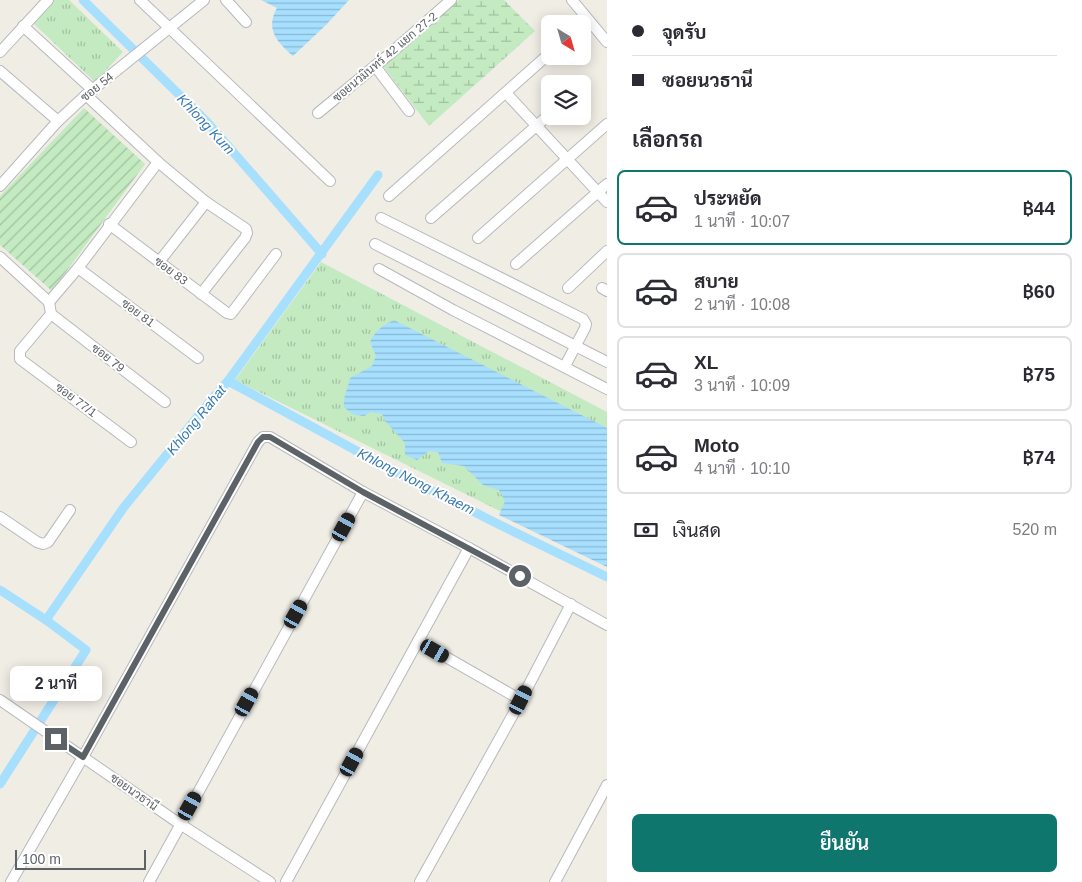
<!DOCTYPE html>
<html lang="th">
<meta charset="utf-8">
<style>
body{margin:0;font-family:Helvetica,Sarabun,sans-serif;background:#f7f7f7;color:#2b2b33;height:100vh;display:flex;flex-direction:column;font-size:19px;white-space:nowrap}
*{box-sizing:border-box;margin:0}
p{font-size:16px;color:#7c7c81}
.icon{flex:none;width:28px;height:28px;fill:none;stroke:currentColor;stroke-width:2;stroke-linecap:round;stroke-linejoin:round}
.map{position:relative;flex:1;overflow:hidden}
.drawer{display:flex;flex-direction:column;background:#fff;width:475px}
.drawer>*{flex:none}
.banner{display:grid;align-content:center;height:110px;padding:0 25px;background:#fff}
.needle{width:32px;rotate:143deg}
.buttons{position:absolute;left:541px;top:15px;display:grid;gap:10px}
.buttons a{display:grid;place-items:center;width:50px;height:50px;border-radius:8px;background:#fff;box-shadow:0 2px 12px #0003;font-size:25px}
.scale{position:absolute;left:15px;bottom:12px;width:131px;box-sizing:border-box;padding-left:5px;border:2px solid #5d6267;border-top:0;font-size:14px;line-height:18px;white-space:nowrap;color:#5d6267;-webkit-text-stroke:4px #fff;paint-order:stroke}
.end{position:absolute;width:22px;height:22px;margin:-11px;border:6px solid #5d6267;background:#fff;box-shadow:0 0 0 2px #fff}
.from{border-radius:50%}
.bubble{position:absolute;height:35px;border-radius:8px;background:#fff;box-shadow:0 2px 12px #0003;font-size:16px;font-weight:600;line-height:35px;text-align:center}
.car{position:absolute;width:15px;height:30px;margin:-15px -8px;border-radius:6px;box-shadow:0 0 4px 1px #0007;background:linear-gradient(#222 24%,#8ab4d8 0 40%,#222 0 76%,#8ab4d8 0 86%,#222 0)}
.banner b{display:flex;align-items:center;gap:18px;height:48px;font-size:19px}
.banner b+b{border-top:1px solid #e1e1e2}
.banner i{width:12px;height:12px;background:#2b2b33}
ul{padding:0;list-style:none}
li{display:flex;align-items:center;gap:15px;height:75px;margin:0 10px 8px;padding:0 15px;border:2px solid #e1e1e2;border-radius:8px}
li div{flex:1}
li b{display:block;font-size:19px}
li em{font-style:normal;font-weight:600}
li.selected{border-color:#0f766e}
li>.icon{width:45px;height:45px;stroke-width:1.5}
h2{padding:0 25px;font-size:22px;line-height:60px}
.pay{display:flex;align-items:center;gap:12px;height:55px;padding:0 25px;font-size:19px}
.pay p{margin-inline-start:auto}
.primary-button{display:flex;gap:10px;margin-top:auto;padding:10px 25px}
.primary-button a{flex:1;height:58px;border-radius:8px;background:#0f766e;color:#fff;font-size:20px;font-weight:600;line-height:58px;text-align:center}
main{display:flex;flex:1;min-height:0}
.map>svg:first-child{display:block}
.grass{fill:url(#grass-tufts)}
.wetland{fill:url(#wetland-marsh)}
.garden{fill:url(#garden-furrows)}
.water{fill:url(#water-rules)}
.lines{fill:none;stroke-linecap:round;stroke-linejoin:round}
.canal{stroke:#a7dfff;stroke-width:9}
.street-casing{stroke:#b6b9bd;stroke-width:12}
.street{stroke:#fff;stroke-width:10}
.route{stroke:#5d6267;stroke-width:6}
.labels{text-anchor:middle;stroke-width:4;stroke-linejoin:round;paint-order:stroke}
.street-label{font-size:12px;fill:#5d6267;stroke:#fff}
.water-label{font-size:14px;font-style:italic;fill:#387bb1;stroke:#fff}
</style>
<main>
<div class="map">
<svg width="607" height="882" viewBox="0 0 607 882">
<defs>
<pattern id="grass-tufts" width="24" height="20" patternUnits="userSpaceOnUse" patternTransform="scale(1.25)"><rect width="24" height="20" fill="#c3eac0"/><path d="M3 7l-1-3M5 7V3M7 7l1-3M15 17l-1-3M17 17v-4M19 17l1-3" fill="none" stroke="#a2c1a0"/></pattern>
<pattern id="wetland-marsh" width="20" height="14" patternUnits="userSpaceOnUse" patternTransform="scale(1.25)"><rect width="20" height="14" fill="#c3eac0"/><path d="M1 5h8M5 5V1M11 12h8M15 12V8" fill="none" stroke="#a2c1a0"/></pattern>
<pattern id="garden-furrows" width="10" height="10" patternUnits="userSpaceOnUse" patternTransform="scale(1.25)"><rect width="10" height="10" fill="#c3eac0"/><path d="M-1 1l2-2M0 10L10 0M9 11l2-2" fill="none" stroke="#a2c1a0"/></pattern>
<pattern id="water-rules" width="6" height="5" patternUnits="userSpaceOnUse" patternTransform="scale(1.25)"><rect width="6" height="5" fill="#a7dfff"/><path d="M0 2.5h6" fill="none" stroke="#8bb8d2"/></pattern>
</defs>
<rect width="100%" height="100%" fill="#f0ede5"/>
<g class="grass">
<polygon points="53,0 69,0 123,52 95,82 32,22"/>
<polygon points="321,262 607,412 607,564 235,380"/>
</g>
<polygon class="wetland" points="459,0 504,0 535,31 429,126 383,66"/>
<polygon class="garden" points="84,108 145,164 52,291 0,245 0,196"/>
<g class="water">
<path d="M261 0H349L326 25 293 56C277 42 265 29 277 8Z"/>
<path d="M394 320 607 428V567L499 515 505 501 499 490 483 485 464 466 442 463 438 452 429 451 417 460 405 455V443L385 421 382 414 371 412 364 416 352 414 344 407C343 396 348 389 350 378L372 366 376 356 370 342C376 330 383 325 394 320Z"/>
</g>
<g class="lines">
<g class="canal">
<polyline points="83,0 207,122 322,254"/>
<polyline points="228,381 403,476 500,525 607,577"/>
<polyline points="0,590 46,620 124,507 212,399 228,381 378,175"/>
<polyline points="0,784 86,650 46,620"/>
</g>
<g class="street-casing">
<g id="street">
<polyline points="140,0 330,181"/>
<polyline points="226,0 246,22"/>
<polyline points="572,0 607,42"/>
<polyline points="23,26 93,90"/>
<polyline points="0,52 48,0"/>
<polyline points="375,66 409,111"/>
<polyline points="0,71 58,121"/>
<polyline points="506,93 607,202"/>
<polyline points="86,95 158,162 206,202 246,229 247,233 245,238 201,294"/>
<polyline points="318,113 392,52 451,0"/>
<polyline points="0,186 58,121 86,95 204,0"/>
<polyline points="389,196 550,53"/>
<polyline points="381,218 583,319 586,324 585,328 565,366"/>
<polyline points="431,218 550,114"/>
<polyline points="109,224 227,313 231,314 276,254"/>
<polyline points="478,238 607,124"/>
<polyline points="375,244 607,362"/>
<polyline points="0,257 49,302"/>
<polyline points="159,262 206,202"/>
<polyline points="516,264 607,184"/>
<polyline points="78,268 198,358"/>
<polyline points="379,269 453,310 607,389"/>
<polyline points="568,288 607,251"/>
<polyline points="602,288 607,291"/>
<polyline points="49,302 51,314 20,351 20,359 131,442"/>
<polyline points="49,302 78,268 158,162"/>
<polyline points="51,314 165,402"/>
<polyline points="0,517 37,542 43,544 48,542 70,510"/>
<polyline points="418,641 521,700"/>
<polyline points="0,700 180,824 270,882"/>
<polyline points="11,882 83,757 258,442 263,437 270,437 363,492 469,548 607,625"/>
<polyline points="149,882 363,492"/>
<polyline points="286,882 469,548"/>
<polyline points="420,882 521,700 571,604"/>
<polyline points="555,882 607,785"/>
</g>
</g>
<use href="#street" class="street"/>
</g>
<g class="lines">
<polyline class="route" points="56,739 83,757 258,442 263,437 270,437 363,492 520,576"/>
</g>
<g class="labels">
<g class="street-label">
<text transform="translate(385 57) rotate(-40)" y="4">ซอยนวมินทร์ 42 แยก 27-2</text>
<text transform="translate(97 87) rotate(-39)" y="4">ซอย 54</text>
<text transform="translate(171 271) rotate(37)" y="4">ซอย 83</text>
<text transform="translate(138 313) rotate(37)" y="4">ซอย 81</text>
<text transform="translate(108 358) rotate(38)" y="4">ซอย 79</text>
<text transform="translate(76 400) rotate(37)" y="4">ซอย 77/1</text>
<text transform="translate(134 792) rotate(35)" y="4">ซอยนวธานี</text>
</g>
<g class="water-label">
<text transform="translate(206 124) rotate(47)" y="5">Khlong Kum</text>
<text transform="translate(196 420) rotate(-51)" y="5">Khlong Rahat</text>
<text transform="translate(416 481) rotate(27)" y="5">Khlong Nong Khaem</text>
</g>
</g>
</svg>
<div class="buttons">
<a><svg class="needle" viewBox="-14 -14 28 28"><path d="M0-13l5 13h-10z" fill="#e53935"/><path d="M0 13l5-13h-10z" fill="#7c7c81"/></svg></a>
<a><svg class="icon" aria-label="layers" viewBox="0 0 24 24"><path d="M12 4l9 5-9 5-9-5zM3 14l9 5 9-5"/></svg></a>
</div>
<div class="scale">100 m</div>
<i class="end from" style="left:520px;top:576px"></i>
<i class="end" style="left:56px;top:739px"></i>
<div class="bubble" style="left:10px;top:666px;width:92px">2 นาที</div>
<i class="car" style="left:344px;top:527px;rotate:29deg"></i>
<i class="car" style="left:296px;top:614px;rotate:29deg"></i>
<i class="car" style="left:435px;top:651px;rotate:120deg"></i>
<i class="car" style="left:521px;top:700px;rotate:27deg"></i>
<i class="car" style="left:247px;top:702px;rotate:29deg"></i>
<i class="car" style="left:352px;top:762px;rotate:29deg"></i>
<i class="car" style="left:190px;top:806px;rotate:29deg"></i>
</div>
<section class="drawer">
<div class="banner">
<b><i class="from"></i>จุดรับ</b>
<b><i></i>ซอยนวธานี</b>
</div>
<h2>เลือกรถ</h2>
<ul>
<li class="selected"><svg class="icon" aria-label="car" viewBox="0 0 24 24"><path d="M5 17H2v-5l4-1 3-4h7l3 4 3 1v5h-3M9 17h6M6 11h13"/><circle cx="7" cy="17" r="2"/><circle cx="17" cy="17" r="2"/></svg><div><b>ประหยัด</b><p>1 นาที · 10:07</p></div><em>฿44</em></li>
<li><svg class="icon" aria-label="car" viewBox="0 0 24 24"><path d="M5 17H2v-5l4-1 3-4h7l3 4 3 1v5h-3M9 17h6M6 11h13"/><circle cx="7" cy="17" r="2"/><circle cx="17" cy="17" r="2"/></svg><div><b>สบาย</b><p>2 นาที · 10:08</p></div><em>฿60</em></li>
<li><svg class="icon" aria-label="car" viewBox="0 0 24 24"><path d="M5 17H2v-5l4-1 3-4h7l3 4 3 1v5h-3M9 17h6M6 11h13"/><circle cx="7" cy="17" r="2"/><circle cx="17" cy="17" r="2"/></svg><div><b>XL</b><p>3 นาที · 10:09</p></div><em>฿75</em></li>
<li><svg class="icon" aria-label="car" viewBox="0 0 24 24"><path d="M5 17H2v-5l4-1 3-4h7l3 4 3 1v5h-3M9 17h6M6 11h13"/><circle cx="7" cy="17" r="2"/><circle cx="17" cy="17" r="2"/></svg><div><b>Moto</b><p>4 นาที · 10:10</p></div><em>฿74</em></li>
</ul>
<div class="pay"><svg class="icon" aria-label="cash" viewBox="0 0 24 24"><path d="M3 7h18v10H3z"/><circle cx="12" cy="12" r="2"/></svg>เงินสด<p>520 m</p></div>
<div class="primary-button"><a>ยืนยัน</a></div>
</section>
</main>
